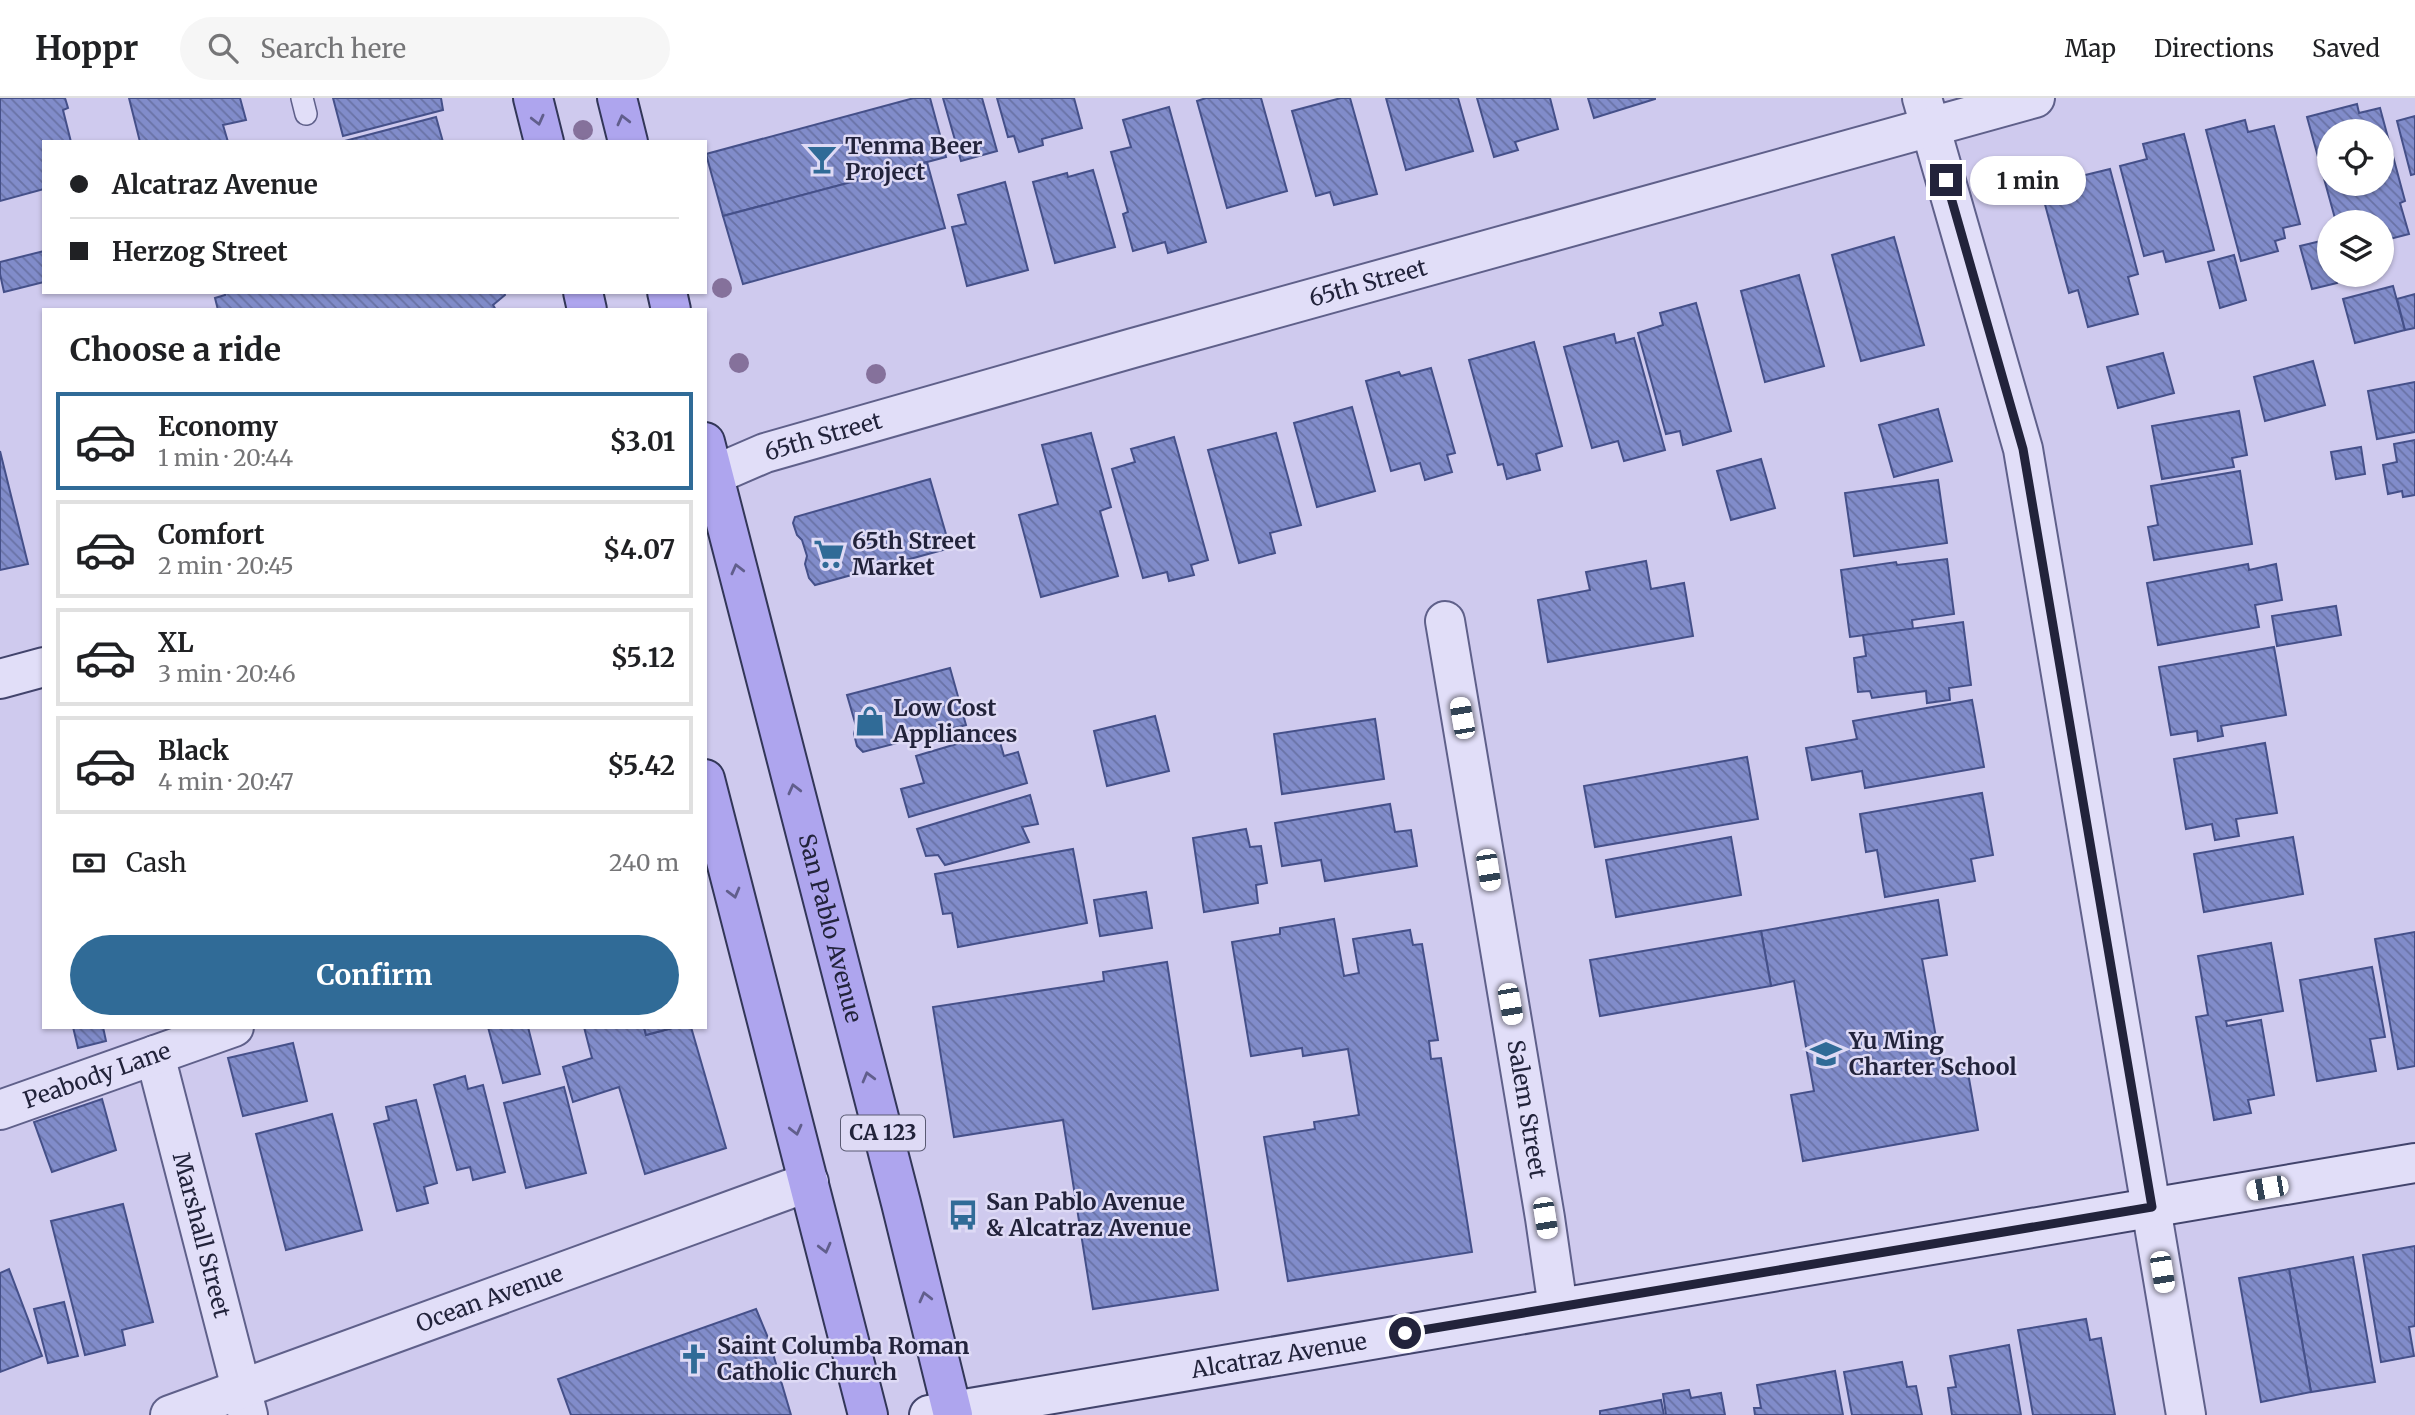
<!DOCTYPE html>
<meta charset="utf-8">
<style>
body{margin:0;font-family:Merriweather,serif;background:#f6f6f6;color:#202124;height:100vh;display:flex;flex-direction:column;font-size:26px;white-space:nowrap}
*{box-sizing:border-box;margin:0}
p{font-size:23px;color:#757577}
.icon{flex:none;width:38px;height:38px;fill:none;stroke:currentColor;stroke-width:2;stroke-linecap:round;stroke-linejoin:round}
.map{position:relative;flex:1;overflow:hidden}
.panel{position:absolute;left:42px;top:210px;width:665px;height:721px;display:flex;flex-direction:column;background:#fff;border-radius:0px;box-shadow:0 2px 5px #0004}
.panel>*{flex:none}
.top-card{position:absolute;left:42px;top:42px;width:665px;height:154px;border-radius:0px;box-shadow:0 2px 5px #0004;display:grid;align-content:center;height:154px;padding:0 28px;background:#fff}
.tools{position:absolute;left:2317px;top:21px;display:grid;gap:14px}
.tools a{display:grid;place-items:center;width:77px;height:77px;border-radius:50%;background:#fff;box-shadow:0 2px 5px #0004;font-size:35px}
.end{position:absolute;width:32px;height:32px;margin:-16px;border:9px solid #22233b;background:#fff;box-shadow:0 0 0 4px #fff}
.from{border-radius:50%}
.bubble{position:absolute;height:49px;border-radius:24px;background:#fff;box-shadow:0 2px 5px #0004;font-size:23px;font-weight:700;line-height:49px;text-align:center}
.car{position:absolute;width:21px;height:42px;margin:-21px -10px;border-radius:9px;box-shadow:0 0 5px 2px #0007;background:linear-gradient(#fff 24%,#345 0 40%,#fff 0 76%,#345 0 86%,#fff 0)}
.top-card b{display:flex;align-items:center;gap:24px;height:66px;font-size:26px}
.top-card b+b{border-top:2px solid #e0e0e0}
.top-card i{width:18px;height:18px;background:#202124}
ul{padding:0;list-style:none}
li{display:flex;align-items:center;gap:21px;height:98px;margin:0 14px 10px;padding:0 14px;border:4px solid #e0e0e0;border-radius:0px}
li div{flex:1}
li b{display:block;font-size:26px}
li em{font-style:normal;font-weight:700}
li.selected{border-color:#306b97}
li>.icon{width:63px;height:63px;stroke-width:1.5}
h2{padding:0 28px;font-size:32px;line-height:84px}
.pay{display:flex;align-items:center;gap:18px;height:77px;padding:0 28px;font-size:26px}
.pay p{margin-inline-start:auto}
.primary-button{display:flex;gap:14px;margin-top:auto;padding:14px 28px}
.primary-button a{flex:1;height:80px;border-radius:42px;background:#306b97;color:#fff;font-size:28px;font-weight:700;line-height:80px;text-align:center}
header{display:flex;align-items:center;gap:42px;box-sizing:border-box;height:98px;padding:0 35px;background:#fff;border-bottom:2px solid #e0e0e0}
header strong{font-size:33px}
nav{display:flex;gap:38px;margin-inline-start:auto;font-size:24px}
.search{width:490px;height:63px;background:#f6f6f6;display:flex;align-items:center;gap:18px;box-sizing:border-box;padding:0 24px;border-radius:38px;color:#757577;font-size:26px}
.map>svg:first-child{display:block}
.building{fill:url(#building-back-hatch);stroke:#455089;stroke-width:2;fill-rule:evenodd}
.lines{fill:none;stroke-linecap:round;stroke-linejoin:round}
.lane-casing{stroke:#5f608a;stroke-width:24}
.street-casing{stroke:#5f608a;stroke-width:42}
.secondary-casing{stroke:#42446c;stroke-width:42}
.primary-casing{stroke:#323658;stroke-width:42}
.lane{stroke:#e1def8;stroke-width:21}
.street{stroke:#e1def8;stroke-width:38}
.secondary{stroke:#e1def8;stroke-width:38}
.primary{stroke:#aea5ee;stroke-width:38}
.tree{fill:#85719b}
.oneway{stroke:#615e8c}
.route{stroke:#22233b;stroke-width:9}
.labels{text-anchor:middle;stroke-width:5;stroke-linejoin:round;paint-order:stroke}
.shield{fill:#dedaf5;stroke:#5a5a73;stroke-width:2}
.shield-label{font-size:21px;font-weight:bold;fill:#22233b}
.poi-label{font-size:23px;font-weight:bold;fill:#22233b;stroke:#dedaf5;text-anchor:start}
.street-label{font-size:23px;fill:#22233b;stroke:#dedaf5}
</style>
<header>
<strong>Hoppr</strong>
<div class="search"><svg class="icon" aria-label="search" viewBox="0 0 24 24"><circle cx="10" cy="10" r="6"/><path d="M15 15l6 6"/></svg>Search here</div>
<nav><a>Map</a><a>Directions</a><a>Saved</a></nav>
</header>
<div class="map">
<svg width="2415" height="1317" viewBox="0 0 2415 1317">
<defs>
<pattern id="building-back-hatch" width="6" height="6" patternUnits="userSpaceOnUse" patternTransform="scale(1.75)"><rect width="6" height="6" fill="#818cca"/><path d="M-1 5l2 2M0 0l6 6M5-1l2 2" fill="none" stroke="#6972a5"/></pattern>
</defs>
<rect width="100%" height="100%" fill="#cfcaee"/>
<g class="building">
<polygon points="0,0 65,0 68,10 63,12 71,44 44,44 44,91 0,103"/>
<polygon points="129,0 240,0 246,22 223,27 228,44 140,44"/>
<polygon points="333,0 441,0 443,12 343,38"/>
<polygon points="914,0 930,0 946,59 723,118 706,56"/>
<polygon points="943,0 982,0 997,53 961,63"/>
<polygon points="997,0 1074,0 1082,30 1042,41 1043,47 1019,54 1014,38 1008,39"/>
<polygon points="1206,0 1261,0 1287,93 1227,110 1197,3"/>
<polygon points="1341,0 1350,0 1377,96 1334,107 1330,94 1316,98 1292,13"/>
<polygon points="1386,0 1458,0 1473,53 1406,72"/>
<polygon points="1477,0 1550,0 1558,31 1515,44 1518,52 1494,59"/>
<polygon points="1588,0 1655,0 1655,1 1594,20"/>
<path d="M2357 6 2359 15 2380 10 2405 103 2400 105 2409 136 2382 143V124H2336L2307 19ZM2329 33H2382V86H2329Z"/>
<polygon points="1169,9 1206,144 1168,155 1165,144 1133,153 1123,116 1128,114 1111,54 1131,49 1123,22"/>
<polygon points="2415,18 2415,76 2411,77 2397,23"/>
<polygon points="436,19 443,44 341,44"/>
<polygon points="2245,22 2248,34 2274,28 2300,126 2283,130 2285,140 2275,143 2278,153 2241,163 2206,32"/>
<polygon points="2184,36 2214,152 2166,164 2163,153 2144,158 2120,68 2147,61 2143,46"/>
<polygon points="927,64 945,130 743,186 723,118"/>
<polygon points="2110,71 2138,176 2128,179 2138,216 2088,229 2078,192 2069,195 2040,88"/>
<polygon points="1093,72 1115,149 1055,165 1033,84 1067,75 1068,79"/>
<polygon points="1005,84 1028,172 967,188 952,129 966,126 958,97"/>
<polygon points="1894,139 1924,247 1861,263 1832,157"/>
<polygon points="2325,142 2329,156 2329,177 2335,177 2337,185 2312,191 2300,148"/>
<polygon points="44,153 44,184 4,194 0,176 0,164"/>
<polygon points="2234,157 2246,202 2220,210 2208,164"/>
<polygon points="1799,177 1824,268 1765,284 1741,193"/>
<polygon points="2393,188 2405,232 2355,245 2343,201"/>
<polygon points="225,194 504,194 505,197 493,207 496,212 218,212 215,200 225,197"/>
<polygon points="2415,196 2415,230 2405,232 2397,201"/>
<polygon points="1696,205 1731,333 1683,347 1680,333 1666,336 1638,235 1663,227 1660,215"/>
<polygon points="1614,236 1616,245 1634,240 1665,352 1624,363 1618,343 1592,350 1564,249"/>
<polygon points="1534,244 1562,348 1536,356 1540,372 1507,381 1503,366 1498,367 1469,262"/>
<polygon points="2163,255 2174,295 2118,310 2107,269"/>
<polygon points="2313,263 2325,307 2265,323 2254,279"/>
<polygon points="1431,270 1455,355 1447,357 1452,374 1425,382 1420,365 1391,373 1366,283 1399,274 1401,278"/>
<polygon points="2415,284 2415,334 2377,341 2368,293"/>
<polygon points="1352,309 1375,393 1317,409 1294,325"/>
<polygon points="1938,311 1952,363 1894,379 1879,327"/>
<polygon points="2239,313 2247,357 2232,360 2234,369 2162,381 2152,328"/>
<polygon points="1091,335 1111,409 1100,413 1118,478 1041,499 1019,417 1058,406 1042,347"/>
<polygon points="1276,335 1301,427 1270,435 1275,455 1239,465 1208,352"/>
<polygon points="1174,339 1208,462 1191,467 1194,477 1169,483 1167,474 1143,480 1112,371 1135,364 1131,351"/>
<polygon points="2415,342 2415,397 2403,399 2402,393 2388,396 2383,367 2397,364 2394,346"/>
<polygon points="2361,349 2365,376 2336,381 2331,354"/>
<polygon points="0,353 28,466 0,472"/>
<polygon points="1761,361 1775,410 1731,422 1717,373"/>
<polygon points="2240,373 2252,446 2154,462 2148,429 2158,427 2151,388"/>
<polygon points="930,381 950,450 815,487 809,480 805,466 807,458 802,442 797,437 793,425 795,419"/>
<polygon points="1938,382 1947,445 1854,458 1845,395"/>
<polygon points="1947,461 1954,516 1912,522 1913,531 1850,539 1841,472 1896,464 1897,467"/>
<polygon points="1646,463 1651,491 1684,485 1693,538 1548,564 1538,502 1590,492 1586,474"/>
<polygon points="2248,466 2249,472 2276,466 2282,502 2255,507 2259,529 2158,547 2147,485"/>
<polygon points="2336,508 2341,537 2277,548 2272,518"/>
<polygon points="1963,524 1971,587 1949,590 1950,602 1927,605 1926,593 1872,600 1870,593 1858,594 1854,560 1866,558 1863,537"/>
<polygon points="2274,549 2286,617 2221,628 2223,638 2198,643 2197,633 2171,637 2159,569"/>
<polygon points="950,570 966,627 863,654 857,648 854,636 856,628 847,597"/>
<polygon points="1972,602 1984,669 1865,690 1862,673 1812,682 1806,650 1857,641 1853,623"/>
<polygon points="1155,618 1169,673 1107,688 1094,633"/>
<polygon points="1375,621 1384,681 1282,696 1274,636"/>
<polygon points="997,634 1004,658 1018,654 1027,685 909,719 901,691 924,685 916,658"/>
<polygon points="2265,645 2277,715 2236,721 2239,738 2215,742 2212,726 2186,731 2174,661"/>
<polygon points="1747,659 1758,721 1595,749 1584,688"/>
<polygon points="1982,695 1993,757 1971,761 1975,783 1885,799 1877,752 1866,754 1860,716"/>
<polygon points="1030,697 1038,726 1022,729 1029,744 945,767 938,757 926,758 917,731"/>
<polygon points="1390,706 1395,734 1411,732 1417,768 1325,783 1321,762 1282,768 1275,725"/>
<polygon points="1246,731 1250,749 1261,748 1267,785 1256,787 1258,805 1204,814 1193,740"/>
<polygon points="1731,739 1741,797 1616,819 1606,762"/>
<polygon points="2293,739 2303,796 2204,814 2194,756"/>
<polygon points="1073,751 1087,825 958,849 952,815 943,816 935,776"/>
<polygon points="1146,794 1152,830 1100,838 1094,802"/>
<polygon points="1938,802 1947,857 1922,861 1942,973 1967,969 1978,1032 1803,1063 1791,997 1814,993 1794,883 1771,888 1761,833"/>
<polygon points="1334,821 1344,878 1359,875 1353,841 1410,832 1413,847 1422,846 1438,942 1429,943 1431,961 1441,960 1472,1154 1288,1183 1264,1039 1315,1031 1314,1024 1359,1017 1348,951 1303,958 1302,950 1251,958 1232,844 1280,836 1280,830"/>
<polygon points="1761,833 1771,888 1600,918 1590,862"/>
<polygon points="2415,834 2415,968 2398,971 2375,841"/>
<polygon points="2271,845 2283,913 2226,923 2227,928 2261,922 2274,997 2248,1002 2251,1015 2214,1022 2196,919 2208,917 2198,858"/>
<polygon points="1167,864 1218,1192 1093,1211 1063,1022 954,1039 933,909 1104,883 1103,874"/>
<polygon points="2372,869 2385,939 2370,941 2376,973 2317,983 2300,882"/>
<polygon points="73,929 103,929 106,943 78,950"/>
<polygon points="488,929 528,929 540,976 503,985"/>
<polygon points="584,929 644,929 646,937 676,929 691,929 726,1050 645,1076 619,989 573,1004 563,969 592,960"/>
<polygon points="644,929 676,929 646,937"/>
<polygon points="293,945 307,1003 243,1018 228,960"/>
<polygon points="465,978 468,991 483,987 505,1074 473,1082 470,1069 457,1072 434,987"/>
<polygon points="564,989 586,1075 526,1090 504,1005"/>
<polygon points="102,1001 116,1052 52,1074 34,1024"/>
<polygon points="416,1002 437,1085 424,1089 428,1105 397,1113 374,1026 389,1022 386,1009"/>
<polygon points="332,1016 362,1132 286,1152 256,1036"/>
<polygon points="123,1106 153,1224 122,1232 125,1247 85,1257 51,1123"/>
<polygon points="2415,1148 2415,1228 2409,1229 2414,1258 2381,1264 2363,1157"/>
<polygon points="2353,1159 2375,1284 2311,1294 2289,1171"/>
<polygon points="9,1171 42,1258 0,1274 0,1175"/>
<polygon points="2289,1171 2311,1294 2261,1304 2239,1180"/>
<polygon points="64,1204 78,1258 48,1265 34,1211"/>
<polygon points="756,1211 769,1242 791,1317 571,1317 558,1281"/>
<polygon points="2086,1221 2090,1242 2101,1240 2115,1317 2033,1317 2018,1232"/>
<polygon points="2009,1247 2021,1317 1952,1317 1948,1290 1956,1289 1950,1258"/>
<polygon points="1902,1264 1907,1289 1916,1288 1922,1317 1852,1317 1844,1274"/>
<polygon points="1835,1273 1843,1317 1755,1317 1754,1310 1761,1310 1757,1287"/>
<polygon points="1689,1292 1691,1300 1721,1295 1725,1317 1666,1317 1663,1296"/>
<polygon points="1661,1302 1664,1317 1600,1317 1600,1313"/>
</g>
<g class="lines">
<g class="lane-casing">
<polyline id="lane" points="302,0 306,16"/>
</g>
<g class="street-casing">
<g id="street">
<polyline points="1922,0 2023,351 2186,1317"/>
<path id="s1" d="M714 377 765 355 1133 250 2035 0"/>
<path id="s2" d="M1445 523 1545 1120 1558 1210"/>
<path id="s3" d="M155 957 248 1317"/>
<path id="s4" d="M0 1012 234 929"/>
<path id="s5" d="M170 1317 809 1084"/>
</g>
</g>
<g class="secondary-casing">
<g id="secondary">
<polyline points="0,581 44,569"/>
<path id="s6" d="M929 1317 2415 1065"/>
</g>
</g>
<g class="primary-casing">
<g id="primary">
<polyline points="533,0 544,44"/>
<polyline points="617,0 628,44"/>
<polyline points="583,194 587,212"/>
<polyline points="667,194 671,212"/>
<path id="s7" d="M705 344 901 1105 953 1317"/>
<polyline points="705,681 868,1317"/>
</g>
</g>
<use href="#lane" class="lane"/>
<use href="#street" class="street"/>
<use href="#secondary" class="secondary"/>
<use href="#primary" class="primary"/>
</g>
<g class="tree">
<circle cx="583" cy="32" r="10"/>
<circle cx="722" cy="190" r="10"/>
<circle cx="739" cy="265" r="10"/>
<circle cx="876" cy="276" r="10"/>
</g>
<defs><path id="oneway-chevron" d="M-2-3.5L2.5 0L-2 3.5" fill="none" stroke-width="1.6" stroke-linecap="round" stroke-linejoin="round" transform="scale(1.75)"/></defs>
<g class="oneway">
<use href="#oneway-chevron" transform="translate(538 22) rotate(76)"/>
<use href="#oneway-chevron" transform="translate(623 22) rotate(-104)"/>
<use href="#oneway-chevron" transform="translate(737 471) rotate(-104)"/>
<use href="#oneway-chevron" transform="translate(794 691) rotate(-104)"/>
<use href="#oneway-chevron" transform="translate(734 795) rotate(75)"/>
<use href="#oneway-chevron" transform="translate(868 979) rotate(-105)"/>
<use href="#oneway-chevron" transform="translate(796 1032) rotate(76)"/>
<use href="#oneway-chevron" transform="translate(825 1150) rotate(76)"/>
<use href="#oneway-chevron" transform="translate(925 1199) rotate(-104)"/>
</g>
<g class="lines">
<polyline class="route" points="1405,1235 2152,1109 2023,351 1946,82"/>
</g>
<defs>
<g id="bar-bare" transform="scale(2.415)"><path d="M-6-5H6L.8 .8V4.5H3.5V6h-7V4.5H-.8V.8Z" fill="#306b97" stroke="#dedaf5" stroke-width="2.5" paint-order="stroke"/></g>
<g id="supermarket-bare" transform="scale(2.415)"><path d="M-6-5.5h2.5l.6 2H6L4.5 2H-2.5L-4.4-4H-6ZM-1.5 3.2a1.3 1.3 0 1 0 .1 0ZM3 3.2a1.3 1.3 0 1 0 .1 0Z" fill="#306b97" stroke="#dedaf5" stroke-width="2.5" paint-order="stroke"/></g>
<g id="shop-bare" transform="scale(2.415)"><path d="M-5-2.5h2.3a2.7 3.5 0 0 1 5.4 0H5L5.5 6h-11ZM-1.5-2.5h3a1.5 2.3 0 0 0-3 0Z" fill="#306b97" stroke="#dedaf5" stroke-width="2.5" paint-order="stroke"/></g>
<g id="school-bare" transform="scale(2.415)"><path d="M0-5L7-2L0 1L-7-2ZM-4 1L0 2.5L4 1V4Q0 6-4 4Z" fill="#306b97" stroke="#dedaf5" stroke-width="2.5" paint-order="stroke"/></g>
<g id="bus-bare" transform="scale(2.415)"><path d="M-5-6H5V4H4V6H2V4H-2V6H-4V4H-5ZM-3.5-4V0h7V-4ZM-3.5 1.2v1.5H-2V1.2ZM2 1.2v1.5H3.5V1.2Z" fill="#306b97" stroke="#dedaf5" stroke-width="2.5" paint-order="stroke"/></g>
<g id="church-bare" transform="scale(2.415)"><path d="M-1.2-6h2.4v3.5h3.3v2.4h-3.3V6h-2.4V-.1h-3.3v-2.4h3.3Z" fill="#306b97" stroke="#dedaf5" stroke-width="2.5" paint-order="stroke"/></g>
</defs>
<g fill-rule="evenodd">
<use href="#bar-bare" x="822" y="61"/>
<use href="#supermarket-bare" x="829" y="456"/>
<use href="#shop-bare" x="870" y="623"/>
<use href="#school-bare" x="1826" y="956"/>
<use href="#bus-bare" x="963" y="1117"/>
<use href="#church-bare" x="694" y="1261"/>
</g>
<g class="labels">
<rect class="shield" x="841" y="1017.5" width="84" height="35" rx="5"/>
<g class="shield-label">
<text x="883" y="1042">CA 123</text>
</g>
<g class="poi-label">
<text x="845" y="56">Tenma Beer<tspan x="845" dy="26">Project</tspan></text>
<text x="852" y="451">65th Street<tspan x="852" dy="26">Market</tspan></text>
<text x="893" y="618">Low Cost<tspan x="893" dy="26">Appliances</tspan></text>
<text x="1849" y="951">Yu Ming<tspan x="1849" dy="26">Charter School</tspan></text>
<text x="986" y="1112">San Pablo Avenue<tspan x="986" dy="26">&amp; Alcatraz Avenue</tspan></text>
<text x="717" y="1256">Saint Columba Roman<tspan x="717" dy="26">Catholic Church</tspan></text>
</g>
<g class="street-label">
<text dy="8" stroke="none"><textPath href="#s1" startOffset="682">65th Street</textPath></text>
<text dy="8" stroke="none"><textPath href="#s1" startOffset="116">65th Street</textPath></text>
<text dy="8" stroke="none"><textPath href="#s7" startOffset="502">San Pablo Avenue</textPath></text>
<text dy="8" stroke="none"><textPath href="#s4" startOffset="103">Peabody Lane</textPath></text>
<text dy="8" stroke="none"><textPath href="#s2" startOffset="495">Salem Street</textPath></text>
<text dy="8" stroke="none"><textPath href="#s3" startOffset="186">Marshall Street</textPath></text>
<text dy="8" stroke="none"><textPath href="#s5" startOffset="340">Ocean Avenue</textPath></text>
<text dy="8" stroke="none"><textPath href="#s6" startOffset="355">Alcatraz Avenue</textPath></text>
</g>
</g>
</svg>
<div class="tools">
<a><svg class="icon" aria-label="locate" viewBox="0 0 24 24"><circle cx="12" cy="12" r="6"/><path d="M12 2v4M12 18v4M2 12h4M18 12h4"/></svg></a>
<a><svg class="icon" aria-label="layers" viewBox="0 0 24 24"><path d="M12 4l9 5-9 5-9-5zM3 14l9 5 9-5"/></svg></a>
</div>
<i class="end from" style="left:1405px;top:1235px"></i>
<i class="end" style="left:1946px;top:82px"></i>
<div class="bubble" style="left:1970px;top:58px;width:116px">1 min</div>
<i class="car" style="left:1462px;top:620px;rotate:350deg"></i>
<i class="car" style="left:1488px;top:772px;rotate:171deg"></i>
<i class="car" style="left:1510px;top:906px;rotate:170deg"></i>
<i class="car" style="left:2267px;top:1090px;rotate:260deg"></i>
<i class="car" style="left:1545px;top:1120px;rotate:171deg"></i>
<i class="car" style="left:2162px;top:1174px;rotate:171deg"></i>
<div class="top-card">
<b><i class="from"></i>Alcatraz Avenue</b>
<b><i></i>Herzog Street</b>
</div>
<section class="panel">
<h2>Choose a ride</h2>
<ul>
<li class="selected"><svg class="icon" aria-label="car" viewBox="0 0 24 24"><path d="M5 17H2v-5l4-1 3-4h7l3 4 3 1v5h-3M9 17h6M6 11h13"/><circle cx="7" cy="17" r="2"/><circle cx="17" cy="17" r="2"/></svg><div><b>Economy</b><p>1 min · 20:44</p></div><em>$3.01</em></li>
<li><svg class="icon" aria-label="car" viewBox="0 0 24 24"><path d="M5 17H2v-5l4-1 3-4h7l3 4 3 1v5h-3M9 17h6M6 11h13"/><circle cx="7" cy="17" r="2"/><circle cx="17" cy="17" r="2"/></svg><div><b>Comfort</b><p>2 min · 20:45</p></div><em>$4.07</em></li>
<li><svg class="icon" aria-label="car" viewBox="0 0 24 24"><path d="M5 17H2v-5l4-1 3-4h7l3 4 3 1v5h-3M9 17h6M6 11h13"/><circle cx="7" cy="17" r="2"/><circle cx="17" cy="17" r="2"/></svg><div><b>XL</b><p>3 min · 20:46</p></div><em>$5.12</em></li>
<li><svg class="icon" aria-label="car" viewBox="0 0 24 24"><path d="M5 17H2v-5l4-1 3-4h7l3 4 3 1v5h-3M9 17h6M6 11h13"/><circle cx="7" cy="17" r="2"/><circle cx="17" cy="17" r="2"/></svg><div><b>Black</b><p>4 min · 20:47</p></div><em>$5.42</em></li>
</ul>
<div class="pay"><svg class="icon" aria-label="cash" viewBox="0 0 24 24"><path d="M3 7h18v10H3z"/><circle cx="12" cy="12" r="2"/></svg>Cash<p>240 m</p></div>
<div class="primary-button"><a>Confirm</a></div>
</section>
</div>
